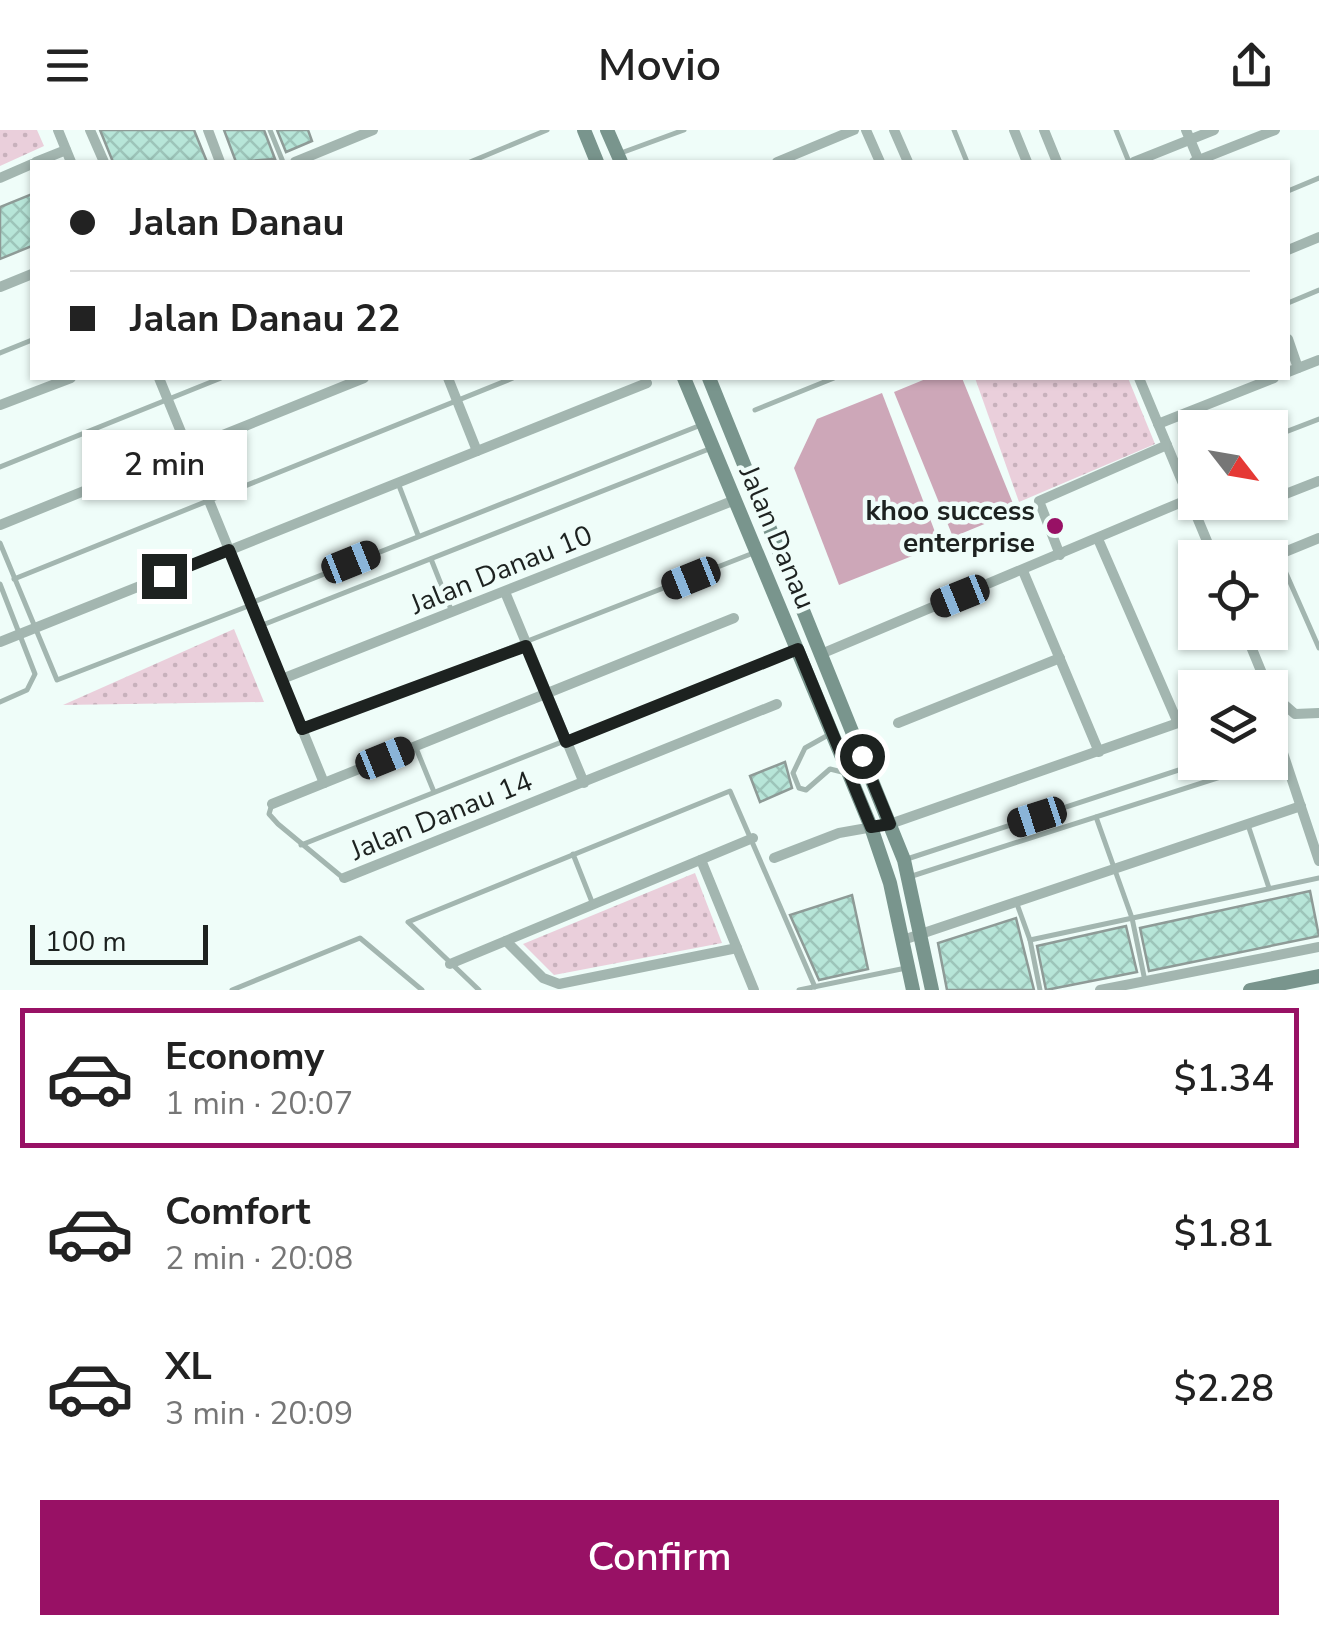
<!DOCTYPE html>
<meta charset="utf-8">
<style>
body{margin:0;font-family:"Nunito Sans",sans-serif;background:#f2f2f2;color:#222;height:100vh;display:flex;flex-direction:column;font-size:38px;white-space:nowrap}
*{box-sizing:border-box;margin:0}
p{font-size:32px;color:#767676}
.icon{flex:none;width:55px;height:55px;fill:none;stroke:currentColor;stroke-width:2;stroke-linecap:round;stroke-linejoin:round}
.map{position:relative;height:860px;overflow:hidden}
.panel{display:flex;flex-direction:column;background:#fff;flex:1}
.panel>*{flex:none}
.banner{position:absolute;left:30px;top:30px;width:1260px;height:220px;border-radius:0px;box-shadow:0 2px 8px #0004;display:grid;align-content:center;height:220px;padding:0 40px;background:#fff}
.needle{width:65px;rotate:121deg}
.tools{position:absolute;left:1178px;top:280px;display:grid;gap:20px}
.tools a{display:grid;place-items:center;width:110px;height:110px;border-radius:0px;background:#fff;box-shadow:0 2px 8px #0004;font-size:50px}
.scale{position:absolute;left:30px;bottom:25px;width:178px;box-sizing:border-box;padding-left:10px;border:5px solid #1d2220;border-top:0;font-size:28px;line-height:35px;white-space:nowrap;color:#1d2220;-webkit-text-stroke:8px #effdf9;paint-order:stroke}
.end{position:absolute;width:45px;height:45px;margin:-22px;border:12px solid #1d2220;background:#fff;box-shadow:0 0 0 5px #fff}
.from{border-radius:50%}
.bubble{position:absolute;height:70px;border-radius:0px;background:#fff;box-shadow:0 2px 8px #0004;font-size:32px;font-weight:600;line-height:70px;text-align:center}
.car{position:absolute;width:30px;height:60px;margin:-30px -15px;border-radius:12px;box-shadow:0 0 8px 2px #0007;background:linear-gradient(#222 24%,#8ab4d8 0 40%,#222 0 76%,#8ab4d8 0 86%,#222 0)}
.banner b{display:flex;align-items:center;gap:35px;height:95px;font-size:38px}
.banner b+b{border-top:2px solid #e0e0e0}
.banner i{width:25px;height:25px;background:#222}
ul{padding:18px 0 0;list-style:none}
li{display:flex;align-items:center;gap:30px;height:140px;margin:0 20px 15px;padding:0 20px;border:5px solid transparent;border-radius:0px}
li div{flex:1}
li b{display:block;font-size:38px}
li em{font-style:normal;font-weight:600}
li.selected{border-color:#981165}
li>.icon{width:90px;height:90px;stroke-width:1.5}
.action{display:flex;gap:20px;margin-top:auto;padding:20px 40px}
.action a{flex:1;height:115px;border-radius:0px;background:#981165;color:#fff;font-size:40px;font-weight:600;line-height:115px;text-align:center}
header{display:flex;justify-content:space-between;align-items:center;height:130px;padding:0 40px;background:#fff;font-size:45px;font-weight:600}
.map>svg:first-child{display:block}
.green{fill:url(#green-dots)}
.water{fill:#cda7b8}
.building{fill:url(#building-cross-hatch);stroke:#8e9b97;stroke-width:2.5}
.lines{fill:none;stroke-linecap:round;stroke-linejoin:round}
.lane{stroke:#a3b6b0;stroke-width:5}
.street{stroke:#a3b6b0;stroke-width:10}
.secondary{stroke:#79958d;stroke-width:14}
.route{stroke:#1d2220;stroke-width:12}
.poi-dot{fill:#981165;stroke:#effdf9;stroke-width:4}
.labels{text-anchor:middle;stroke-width:9;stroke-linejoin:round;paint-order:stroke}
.poi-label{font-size:28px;font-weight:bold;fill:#1d2220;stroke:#effdf9;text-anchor:end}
.street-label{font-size:28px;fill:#1d2220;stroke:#effdf9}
</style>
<header><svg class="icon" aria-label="menu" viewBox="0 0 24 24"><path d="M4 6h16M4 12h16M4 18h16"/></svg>Movio<svg class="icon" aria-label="share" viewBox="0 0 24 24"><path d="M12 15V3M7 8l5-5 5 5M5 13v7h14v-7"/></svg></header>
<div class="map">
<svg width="1319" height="860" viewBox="0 0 1319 860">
<defs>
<pattern id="green-dots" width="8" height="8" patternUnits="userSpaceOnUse" patternTransform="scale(2.5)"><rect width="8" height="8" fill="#eacfdb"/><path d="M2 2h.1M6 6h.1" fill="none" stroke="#c8b1bc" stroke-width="1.8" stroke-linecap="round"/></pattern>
<pattern id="building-cross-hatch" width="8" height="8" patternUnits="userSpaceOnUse" patternTransform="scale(2.5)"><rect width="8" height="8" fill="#b7e5d8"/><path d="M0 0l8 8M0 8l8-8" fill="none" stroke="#9dc4b9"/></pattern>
</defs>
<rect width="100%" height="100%" fill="#effdf9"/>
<g class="green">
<polygon points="0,0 37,0 44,16 0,36"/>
<polygon points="975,248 1128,248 1155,314 1019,372"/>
<polygon points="234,499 264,572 63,575"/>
<polygon points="695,743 722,813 554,845 523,814"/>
</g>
<g class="water">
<polygon points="928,248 962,248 1016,381 953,407 894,262"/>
<polygon points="882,263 940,415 839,455 794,338 817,289"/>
</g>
<g class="building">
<polygon points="100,0 194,0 207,32 113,32"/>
<polygon points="224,0 264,0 275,29 236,32"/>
<polygon points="277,0 308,0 312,11 286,22"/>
<polygon points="32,64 32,116 0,129 0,77"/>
<polygon points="785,632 792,658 760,672 750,646"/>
<polygon points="1310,761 1319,806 1149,841 1140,798"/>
<polygon points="852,765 868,839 819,850 790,785"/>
<polygon points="1016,788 1034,860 947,860 938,813"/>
<polygon points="1126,796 1137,842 1046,860 1037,816"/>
</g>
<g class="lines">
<g class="lane">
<polyline points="270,0 283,32"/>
<polyline points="954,0 967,32"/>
<polyline points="1116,0 1129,32"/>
<polyline points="621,23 684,0"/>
<polyline points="470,32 547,0"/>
<polyline points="1288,61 1319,48"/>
<polyline points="1288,173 1319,160"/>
<polyline points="0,223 32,210"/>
<polyline points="755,280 834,248"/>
<polyline points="1270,308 1319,289"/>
<polyline points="0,337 221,248"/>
<polyline points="1179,344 1195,338"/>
<polyline points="398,353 418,405"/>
<polyline points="0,413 57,550 251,475"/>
<polyline points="1278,425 1319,518"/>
<polyline points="431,429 452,482"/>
<polyline points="14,449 513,248"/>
<polyline points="0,454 35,544 27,560 0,572"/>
<polyline points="251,473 701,295"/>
<polyline points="260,496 709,319"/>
<polyline points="302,599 756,422"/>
<polyline points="830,604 805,618 793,643 799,658 806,660 830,639 846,643"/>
<polyline points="416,618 434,662"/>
<polyline points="272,674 269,684 278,694 342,747"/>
<polyline points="1096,687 1132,788 1145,851"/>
<polyline points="1248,695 1269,758"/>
<polyline points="301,715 795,520"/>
<polyline points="573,724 592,772"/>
<polyline points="907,729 1203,632"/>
<polyline points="909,747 1267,632"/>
<polyline points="1017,774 1030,810"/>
<polyline points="232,860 360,808 422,860"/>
<polyline points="479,860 408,792 730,661 815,857"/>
<polyline points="799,860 906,838"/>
<polyline points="1040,860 1030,810 1319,748"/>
</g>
<g class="street">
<polyline points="58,0 71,32"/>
<polyline points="90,0 104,32"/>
<polyline points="208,0 220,32"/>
<polyline points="866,0 880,32"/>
<polyline points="894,0 908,32"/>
<polyline points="1014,0 1027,32"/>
<polyline points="1044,0 1057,32"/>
<polyline points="1186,0 1199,31"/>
<polyline points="36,32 66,20"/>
<polyline points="295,32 373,0"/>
<polyline points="777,32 854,0"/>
<polyline points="1134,32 1214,0"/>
<polyline points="1194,32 1275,0"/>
<polyline points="0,48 32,34"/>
<polyline points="1288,120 1319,107"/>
<polyline points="0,157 32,144"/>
<polyline points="1288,209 1298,238"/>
<polyline points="1288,242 1319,230"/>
<polyline points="159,248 324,653"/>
<polyline points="448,248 477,321"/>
<polyline points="1139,248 1214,428"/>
<polyline points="0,275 71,248"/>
<polyline points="1158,294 1274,248"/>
<polyline points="223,305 364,248"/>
<polyline points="1270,370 1319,351"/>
<polyline points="1232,385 1264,372"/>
<polyline points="0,395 188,319"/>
<polyline points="1098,409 1178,593"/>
<polyline points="1060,425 1039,371 1167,315"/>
<polyline points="1270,428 1319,408"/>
<polyline points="1023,441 1099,622"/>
<polyline points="505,462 584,653"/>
<polyline points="1245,502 1268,558"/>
<polyline points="0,512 647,253"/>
<polyline points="821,524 1189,369"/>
<polyline points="282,549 735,370"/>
<polyline points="1271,563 1295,584 1319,583"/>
<polyline points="1270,565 1278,608 1319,731"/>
<polyline points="898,593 1060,528"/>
<polyline points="272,674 734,488"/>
<polyline points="774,728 839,703 890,694 1195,587"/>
<polyline points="701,730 754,860"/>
<polyline points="344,748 777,574"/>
<polyline points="903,810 1301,676"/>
<polyline points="506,811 543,848 559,854 737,818"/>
<polyline points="450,834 753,708"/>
<polyline points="1100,860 1319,817"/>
</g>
<g class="secondary">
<polyline points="584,0 597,32"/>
<polyline points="607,0 621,32"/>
<polyline points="684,248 871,697 890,753 913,860"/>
<polyline points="709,248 904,730 932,860"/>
<polyline points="1250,860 1319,846"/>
</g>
</g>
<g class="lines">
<polyline class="route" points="164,446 229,420 302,599 526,516 566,612 798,519 871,697 890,694 862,626"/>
</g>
<circle class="poi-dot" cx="1055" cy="396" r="10"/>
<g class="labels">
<g class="poi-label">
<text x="1035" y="390">khoo success<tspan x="1035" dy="32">enterprise</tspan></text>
</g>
<g class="street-label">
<text transform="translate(778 407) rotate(67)" y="10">Jalan Danau</text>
<text transform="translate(501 439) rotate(-22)" y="10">Jalan Danau 10</text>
<text transform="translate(441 685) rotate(-22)" y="10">Jalan Danau 14</text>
</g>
</g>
</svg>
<div class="tools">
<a><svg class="needle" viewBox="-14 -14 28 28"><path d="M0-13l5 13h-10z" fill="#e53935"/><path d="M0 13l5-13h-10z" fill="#767676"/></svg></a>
<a><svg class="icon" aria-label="locate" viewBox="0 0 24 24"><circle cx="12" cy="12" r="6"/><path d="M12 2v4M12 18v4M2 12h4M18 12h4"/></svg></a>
<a><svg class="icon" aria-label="layers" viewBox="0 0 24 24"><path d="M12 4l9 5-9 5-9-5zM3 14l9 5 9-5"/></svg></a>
</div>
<div class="scale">100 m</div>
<i class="end from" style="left:862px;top:626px"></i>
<i class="end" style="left:164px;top:446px"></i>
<div class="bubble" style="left:82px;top:300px;width:165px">2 min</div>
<i class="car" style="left:351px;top:432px;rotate:68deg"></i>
<i class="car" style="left:691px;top:448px;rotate:248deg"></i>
<i class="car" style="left:960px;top:466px;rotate:248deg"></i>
<i class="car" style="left:385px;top:628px;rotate:68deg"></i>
<i class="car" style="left:1037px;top:687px;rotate:252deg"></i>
<div class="banner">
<b><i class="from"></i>Jalan Danau</b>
<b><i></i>Jalan Danau 22</b>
</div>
</div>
<section class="panel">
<ul>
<li class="selected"><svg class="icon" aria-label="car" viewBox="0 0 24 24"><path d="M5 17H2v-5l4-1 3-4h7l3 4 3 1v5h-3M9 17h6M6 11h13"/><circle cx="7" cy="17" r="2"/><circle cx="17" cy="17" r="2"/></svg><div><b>Economy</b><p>1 min · 20:07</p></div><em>$1.34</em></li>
<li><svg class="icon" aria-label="car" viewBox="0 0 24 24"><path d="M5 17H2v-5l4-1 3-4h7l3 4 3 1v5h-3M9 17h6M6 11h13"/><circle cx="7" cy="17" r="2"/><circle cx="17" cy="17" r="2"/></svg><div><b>Comfort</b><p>2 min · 20:08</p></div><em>$1.81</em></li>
<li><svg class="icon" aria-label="car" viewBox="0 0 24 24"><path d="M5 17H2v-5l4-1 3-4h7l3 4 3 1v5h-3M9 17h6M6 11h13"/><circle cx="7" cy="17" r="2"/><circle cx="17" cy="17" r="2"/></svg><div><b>XL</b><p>3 min · 20:09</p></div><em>$2.28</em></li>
</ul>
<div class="action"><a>Confirm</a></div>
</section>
